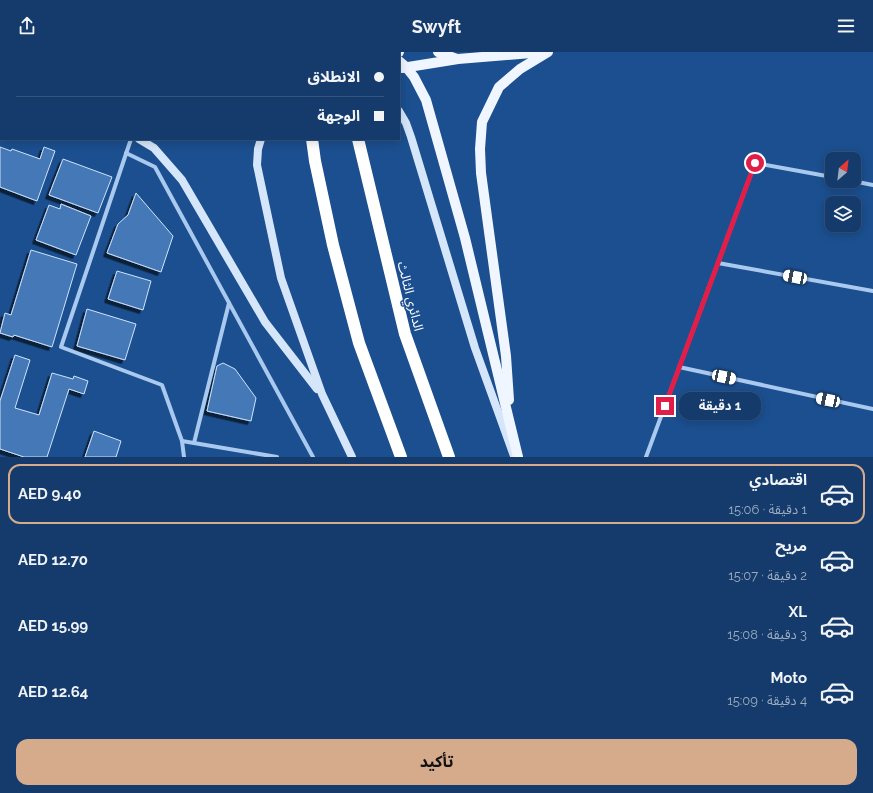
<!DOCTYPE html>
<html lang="ar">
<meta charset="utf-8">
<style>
body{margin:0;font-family:Raleway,"Noto Sans Arabic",sans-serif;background:#1d4271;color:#f1f3f6;direction:rtl;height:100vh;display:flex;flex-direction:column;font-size:15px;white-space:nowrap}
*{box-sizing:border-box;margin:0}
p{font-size:13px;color:#9dadc1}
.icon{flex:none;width:22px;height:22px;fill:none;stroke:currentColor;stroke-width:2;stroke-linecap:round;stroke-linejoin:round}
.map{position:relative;height:405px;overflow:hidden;direction:ltr}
.sheet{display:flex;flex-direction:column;background:#143b6b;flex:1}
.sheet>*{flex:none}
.hud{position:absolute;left:0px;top:0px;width:400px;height:88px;box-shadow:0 2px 10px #0003,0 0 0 1px #33557e;direction:rtl;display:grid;align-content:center;height:88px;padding:0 16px;background:#143b6b}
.needle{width:26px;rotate:28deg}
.buttons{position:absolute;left:825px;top:100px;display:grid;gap:8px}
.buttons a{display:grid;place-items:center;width:36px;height:36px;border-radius:8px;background:#143b6b;box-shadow:0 2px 10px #0003,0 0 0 1px #33557e;font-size:20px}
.end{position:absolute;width:18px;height:18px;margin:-9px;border:5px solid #e11d48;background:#fff;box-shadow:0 0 0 2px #fff}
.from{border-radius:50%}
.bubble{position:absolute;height:28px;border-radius:12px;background:#143b6b;box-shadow:0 2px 10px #0003,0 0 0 1px #33557e;font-size:13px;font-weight:700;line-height:28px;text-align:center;direction:rtl}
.car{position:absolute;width:12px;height:24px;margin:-12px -6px;border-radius:5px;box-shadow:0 0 3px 1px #0007;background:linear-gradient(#fff 24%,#345 0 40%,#fff 0 76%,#345 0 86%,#fff 0)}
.hud b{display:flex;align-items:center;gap:14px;height:38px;font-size:15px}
.hud b+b{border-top:1px solid #33557e}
.hud i{width:10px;height:10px;background:#f1f3f6}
ul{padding:7px 0 0;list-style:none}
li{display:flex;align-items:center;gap:12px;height:60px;margin:0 8px 6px;padding:0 8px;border:2px solid transparent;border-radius:12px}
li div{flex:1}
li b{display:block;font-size:15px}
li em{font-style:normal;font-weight:700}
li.active{border-color:#d6ab8b}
li>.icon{width:36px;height:36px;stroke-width:1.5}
.cta{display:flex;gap:8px;margin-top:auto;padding:8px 16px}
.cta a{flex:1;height:46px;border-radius:12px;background:#d6ab8b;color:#111;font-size:16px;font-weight:700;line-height:46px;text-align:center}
header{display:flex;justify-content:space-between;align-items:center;height:52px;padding:0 16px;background:#143b6b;font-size:18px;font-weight:700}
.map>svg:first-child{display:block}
.building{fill:#4478b7;stroke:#cfe3fa;filter:url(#shadow)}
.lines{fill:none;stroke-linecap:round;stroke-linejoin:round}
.service{stroke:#a9c9ee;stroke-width:3}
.minor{stroke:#a9c9ee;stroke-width:4}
.secondary{stroke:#d6e6fa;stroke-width:8}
.primary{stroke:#f0f6ff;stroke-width:10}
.motorway{stroke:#fff;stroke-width:12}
.route{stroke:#e11d48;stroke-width:5}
.labels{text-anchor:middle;stroke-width:3.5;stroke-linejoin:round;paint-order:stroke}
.street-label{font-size:13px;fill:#fff;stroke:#1b4f8f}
</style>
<header><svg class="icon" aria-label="menu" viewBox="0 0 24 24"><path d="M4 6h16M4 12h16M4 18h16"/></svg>Swyft<svg class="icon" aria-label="share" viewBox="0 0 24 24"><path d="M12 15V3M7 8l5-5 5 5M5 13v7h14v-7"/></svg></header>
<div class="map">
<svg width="873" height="405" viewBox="0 0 873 405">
<defs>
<filter id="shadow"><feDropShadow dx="-3.5" dy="3.5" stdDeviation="0" flood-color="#0009"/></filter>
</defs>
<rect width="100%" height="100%" fill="#1b4f8f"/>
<g class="building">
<polygon points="0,95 11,99 12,97 40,107 44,95 55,99 37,149 0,135"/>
<polygon points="63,107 112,125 98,161 49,143"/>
<polygon points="136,141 173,184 161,220 107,201 118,172 128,163"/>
<polygon points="61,152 91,164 76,203 36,188 49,153 60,157"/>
<polygon points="31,198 77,212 52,295 14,283 13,285 0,281 5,261 11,263"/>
<polygon points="117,219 151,229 143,258 108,247"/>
<polygon points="87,257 136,272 125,308 77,294"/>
<polygon points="15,303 30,308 15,356 39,363 52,321 73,327 74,324 88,329 84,342 69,337 47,405 24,405 0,397 0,349"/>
<polygon points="223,311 235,317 256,346 251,369 207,359 217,314"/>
<polygon points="94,379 121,389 116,405 85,405"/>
</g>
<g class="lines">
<polyline class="service" points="11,0 12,1"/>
<g class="minor">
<polyline points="131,87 61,295 162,333 182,389 184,405"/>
<polyline points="126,101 155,115 313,405"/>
<polyline points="853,129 873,133"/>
<polyline points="718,211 873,239"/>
<polyline points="679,315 873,357"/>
<polyline points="182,389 277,405"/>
<polyline points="194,391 229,251"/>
<polyline points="646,405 755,111 832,125"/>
</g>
<g class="secondary">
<polyline points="399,59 406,71 411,85 475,296 514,404"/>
<polyline points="139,87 154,96 182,128 265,270 317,337"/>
<polyline points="261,87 258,97 257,113 281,226 322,342 352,405"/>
</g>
<g class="primary">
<polyline points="385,0 387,1"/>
<polyline points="438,0 457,7"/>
<polyline points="106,1 108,0"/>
<polyline points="271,1 278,0"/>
<polyline points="397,1 399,0"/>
<polyline points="399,9 406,15 414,25 426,48 465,186 518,405"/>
<polyline points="402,16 458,7 543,0"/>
<polyline points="0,36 1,36"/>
<polyline points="0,74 1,74"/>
<polyline points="509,348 506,304 481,121 480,97 482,70 499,35 520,17 548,0"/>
</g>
<g class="motorway">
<polyline points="300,0 300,1"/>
<polyline points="341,0 341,1"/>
<polyline points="312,87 315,109 333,193 359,291 401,405"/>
<polyline points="358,87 405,282 449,405"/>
</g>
</g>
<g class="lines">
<polyline class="route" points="665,354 755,111"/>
</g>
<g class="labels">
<g class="street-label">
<text transform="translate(411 244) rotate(76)" y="5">الدائري الثالث</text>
</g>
</g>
</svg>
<div class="buttons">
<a><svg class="needle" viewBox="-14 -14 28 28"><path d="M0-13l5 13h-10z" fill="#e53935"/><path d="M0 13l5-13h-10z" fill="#9dadc1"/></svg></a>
<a><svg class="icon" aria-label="layers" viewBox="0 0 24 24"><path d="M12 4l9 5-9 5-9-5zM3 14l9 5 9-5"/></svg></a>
</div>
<i class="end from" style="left:755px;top:111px"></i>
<i class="end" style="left:665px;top:354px"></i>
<div class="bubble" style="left:679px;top:340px;width:82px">1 دقيقة</div>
<i class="car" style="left:795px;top:225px;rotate:281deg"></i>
<i class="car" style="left:724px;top:325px;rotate:102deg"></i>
<i class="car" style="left:828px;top:348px;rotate:282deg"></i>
<div class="hud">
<b><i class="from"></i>الانطلاق</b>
<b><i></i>الوجهة</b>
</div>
</div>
<section class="sheet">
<ul>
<li class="active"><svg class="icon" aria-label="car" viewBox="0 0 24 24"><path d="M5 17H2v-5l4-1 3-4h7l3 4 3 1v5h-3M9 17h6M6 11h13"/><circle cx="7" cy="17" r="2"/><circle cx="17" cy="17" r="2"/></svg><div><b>اقتصادي</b><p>1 دقيقة · 15:06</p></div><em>AED 9.40</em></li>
<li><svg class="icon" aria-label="car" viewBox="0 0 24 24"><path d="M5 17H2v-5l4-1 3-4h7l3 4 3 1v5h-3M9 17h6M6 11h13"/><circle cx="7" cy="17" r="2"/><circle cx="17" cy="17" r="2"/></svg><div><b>مريح</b><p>2 دقيقة · 15:07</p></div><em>AED 12.70</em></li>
<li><svg class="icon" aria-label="car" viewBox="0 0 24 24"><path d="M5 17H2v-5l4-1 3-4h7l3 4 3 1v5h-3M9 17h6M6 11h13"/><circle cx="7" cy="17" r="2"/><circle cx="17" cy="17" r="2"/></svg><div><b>XL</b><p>3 دقيقة · 15:08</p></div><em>AED 15.99</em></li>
<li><svg class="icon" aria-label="car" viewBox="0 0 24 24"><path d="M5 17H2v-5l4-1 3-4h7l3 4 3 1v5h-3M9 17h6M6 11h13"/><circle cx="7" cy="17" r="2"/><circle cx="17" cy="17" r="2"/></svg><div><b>Moto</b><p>4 دقيقة · 15:09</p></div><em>AED 12.64</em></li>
</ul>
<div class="cta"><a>تأكيد</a></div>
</section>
